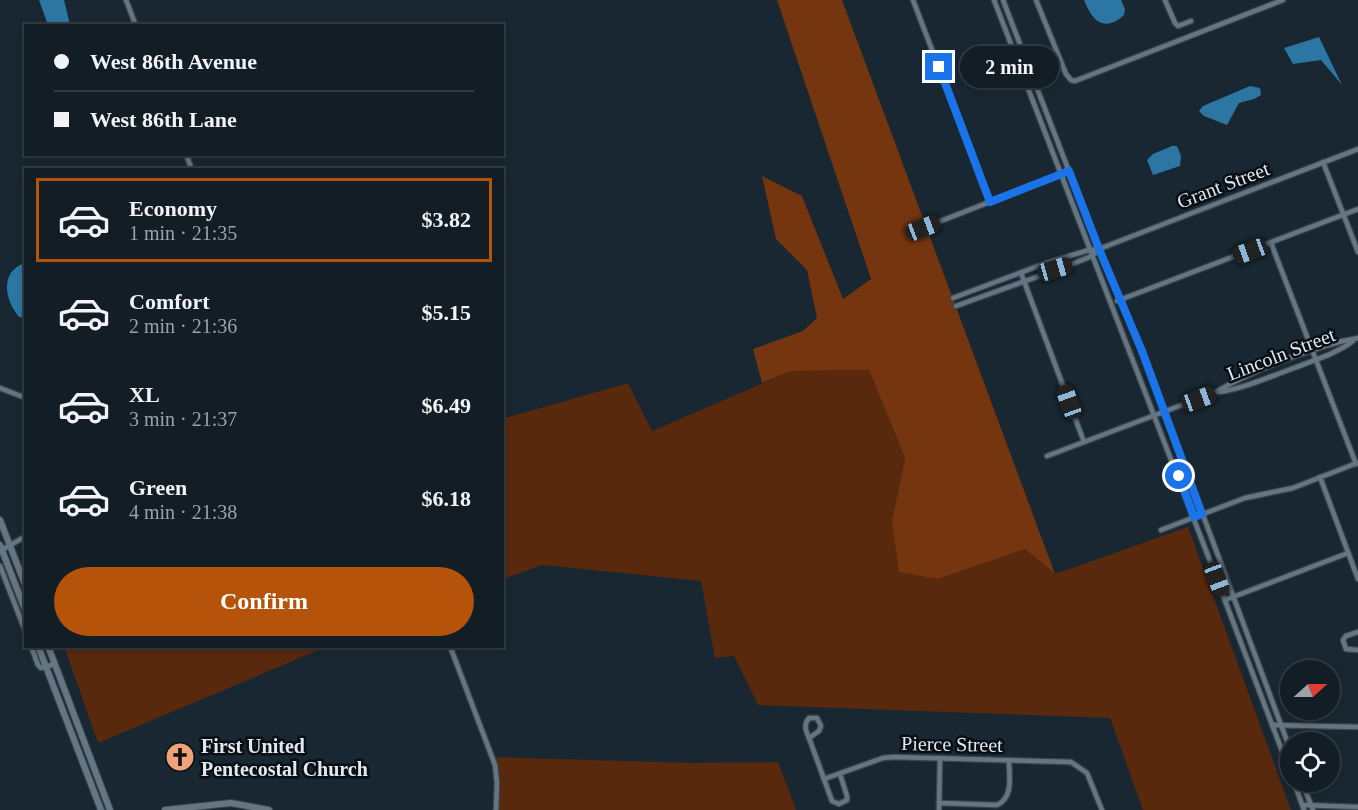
<!DOCTYPE html>
<meta charset="utf-8">
<style>
body{margin:0;font-family:Georgia,serif;background:#1b262d;color:#f1f3f6;height:100vh;display:flex;flex-direction:column;font-size:22px;white-space:nowrap}
*{box-sizing:border-box;margin:0}
p{font-size:20px;color:#9ca2a7}
.icon{flex:none;width:33px;height:33px;fill:none;stroke:currentColor;stroke-width:2;stroke-linecap:round;stroke-linejoin:round}
.map{position:relative;flex:1;overflow:hidden}
.side{position:absolute;left:24px;top:168px;width:480px;height:480px;display:flex;flex-direction:column;background:#121d25;border-radius:0px;box-shadow:0 3px 9px #0003,0 0 0 2px #313b42}
.side>*{flex:none}
.guide{position:absolute;left:24px;top:24px;width:480px;height:132px;border-radius:0px;box-shadow:0 3px 9px #0003,0 0 0 2px #313b42;display:grid;align-content:center;height:132px;padding:0 30px;background:#121d25}
.needle{width:39px;rotate:69deg}
.fabs{position:absolute;left:1280px;top:660px;display:grid;gap:12px}
.fabs a{display:grid;place-items:center;width:60px;height:60px;border-radius:50%;background:#121d25;box-shadow:0 3px 9px #0003,0 0 0 2px #313b42;font-size:30px}
.end{position:absolute;width:27px;height:27px;margin:-14px;border:8px solid #1a73e8;background:#fff;box-shadow:0 0 0 3px #fff}
.from{border-radius:50%}
.bubble{position:absolute;height:42px;border-radius:21px;background:#121d25;box-shadow:0 3px 9px #0003,0 0 0 2px #313b42;font-size:20px;font-weight:800;line-height:42px;text-align:center}
.car{position:absolute;width:18px;height:36px;margin:-18px -9px;border-radius:8px;box-shadow:0 0 4px 2px #0007;background:linear-gradient(#222 24%,#8ab4d8 0 40%,#222 0 76%,#8ab4d8 0 86%,#222 0)}
.guide b{display:flex;align-items:center;gap:21px;height:57px;font-size:22px}
.guide b+b{border-top:2px solid #313b42}
.guide i{width:15px;height:15px;background:#f1f3f6}
ul{padding:10px 0 0;list-style:none}
li{display:flex;align-items:center;gap:18px;height:84px;margin:0 12px 9px;padding:0 18px;border:3px solid transparent;border-radius:0px}
li div{flex:1}
li b{display:block;font-size:22px}
li em{font-style:normal;font-weight:800}
li.selected{border-color:#b45309}
li>.icon{width:54px;height:54px;stroke-width:1.5}
.cta{display:flex;gap:12px;margin-top:auto;padding:12px 30px}
.cta a{flex:1;height:69px;border-radius:36px;background:#b45309;color:#fff;font-size:24px;font-weight:800;line-height:69px;text-align:center}
.map>svg:first-child{display:block}
.green{fill:#59290e}
.forest{fill:#75350e}
.water{fill:#2c76a4}
.lines{fill:none;stroke-linecap:round;stroke-linejoin:round}
.minor-casing{stroke:#38434d;stroke-width:7}
.tertiary-casing{stroke:#38434d;stroke-width:8}
.minor{stroke:#657682;stroke-width:4.5}
.tertiary{stroke:#657682;stroke-width:6}
.route{stroke:#1a73e8;stroke-width:8}
.labels{text-anchor:middle;stroke-width:5;stroke-linejoin:round;paint-order:stroke}
.street-label{font-size:20px;fill:#e0e9f1;stroke:#080f14}
.poi-label{font-size:20px;font-weight:bold;fill:#e0e9f1;stroke:#080f14;text-anchor:start}
</style>
<div class="map">
<svg width="1358" height="810" viewBox="0 0 1358 810">
<rect width="100%" height="100%" fill="#182731"/>
<g class="green">
<polygon points="869,370 905,458 892,521 938,579 1025,549 1055,574 1188,527 1291,810 1143,810 1110,718 758,705 734,656 715,658 701,581 542,565 503,579 502,419 628,383 652,431 791,371"/>
<polygon points="64,646 326,646 326,647 98,743"/>
<polygon points="492,757 691,763 778,762 796,810 496,810 497,783"/>
</g>
<polygon class="forest" points="777,0 842,0 1055,574 1025,549 938,579 899,572 892,521 905,458 869,370 791,371 762,383 753,349 803,331 817,318 807,270 776,239 762,176 802,196 843,299 871,279"/>
<g class="water">
<polygon points="39,0 64,0 70,25 48,25"/>
<path d="M1084 0H1121L1125 9 1124 15C1104 33 1092 21 1084 0Z"/>
<polygon points="1319,37 1342,85 1321,60 1293,64 1284,48"/>
<polygon points="1250,86 1260,88 1261,95 1254,99 1239,103 1227,125 1204,116 1199,111 1203,106"/>
<polygon points="1172,146 1177,146 1181,156 1180,166 1153,175 1147,160 1153,154"/>
<path d="M25 263H26L25 318 19 317C4 299 0 271 25 263Z"/>
</g>
<g class="lines">
<g class="minor-casing">
<g id="minor">
<polyline points="126,0 136,26"/>
<polyline points="913,0 990,202"/>
<path d="M994 0C1093 257 1193 514 1290 772"/>
<polyline points="1003,0 1099,249 1142,351 1290,749"/>
<polyline points="1036,0 1066,74 1071,80 1075,81 1283,0"/>
<polyline points="1165,0 1175,23 1178,26 1191,21"/>
<polyline points="186,154 192,170"/>
<polyline points="1323,162 1358,252"/>
<polyline points="923,228 1061,174"/>
<polyline points="1271,243 1356,464"/>
<polyline points="1021,273 1084,442"/>
<polyline points="953,298 1046,263 1089,250 1099,249 1358,149"/>
<polyline points="1117,301 1358,209"/>
<polyline points="956,306 1070,265 1092,256 1099,249"/>
<polyline points="0,388 26,398"/>
<path d="M1219 392C1245 388 1269 377 1294 368 1314 360 1336 354 1353 341"/>
<path d="M1047 456 1216 392C1249 372 1302 352 1339 342 1345 340 1352 340 1358 338"/>
<polyline points="1320,477 1358,579"/>
<polyline points="1161,530 1245,498 1293,488 1357,463"/>
<polyline points="2,550 26,536"/>
<polyline points="0,566 26,633"/>
<polyline points="1225,600 1348,553"/>
<polyline points="1358,632 1346,636 1343,640 1346,649 1358,650"/>
<polyline points="31,646 38,665 41,668 55,664"/>
<polyline points="450,646 495,765 497,783 496,810"/>
<polyline points="1272,725 1358,727"/>
<path d="M809 738C806 731 803 725 809 718H817L821 726 819 731 809 738 832 801 839 804 847 800V796L840 774"/>
<polyline points="824,779 883,758 894,757 1071,762 1087,773 1102,810"/>
<polyline points="1294,782 1304,810"/>
<polyline points="1302,782 1313,810"/>
<path d="M939 803 997 805C1014 797 1009 776 1009 760"/>
<polyline points="1303,805 1358,807"/>
<polyline points="939,810 940,758"/>
</g>
</g>
<g class="tertiary-casing">
<g id="tertiary">
<polyline points="0,520 26,587"/>
<polyline points="0,545 26,612"/>
<polyline points="38,646 101,810"/>
<polyline points="48,646 110,810"/>
<polyline points="165,810 231,803 269,810"/>
</g>
</g>
<use href="#minor" class="minor"/>
<use href="#tertiary" class="tertiary"/>
</g>
<g class="lines">
<polyline class="route" points="939,67 990,202 1069,171 1099,249 1142,351 1202,514 1194,517 1179,476"/>
</g>
<defs>
<g id="church-disc" transform="scale(1.5)"><circle r="9.5" fill="#f0a27a" stroke="#080f14"/><path d="M-1.2-6h2.4v3.5h3.3v2.4h-3.3V6h-2.4V-.1h-3.3v-2.4h3.3Z" fill="#111"/></g>
</defs>
<g fill-rule="evenodd">
<use href="#church-disc" x="180" y="757"/>
</g>
<g class="labels">
<g class="street-label">
<text transform="translate(1223 185) rotate(-21)" y="7">Grant Street</text>
<text transform="translate(1281 354) rotate(-21)" y="7">Lincoln Street</text>
<text transform="translate(952 744) rotate(1)" y="7">Pierce Street</text>
</g>
<g class="poi-label">
<text x="201" y="753">First United<tspan x="201" dy="23">Pentecostal Church</tspan></text>
</g>
</g>
</svg>
<div class="fabs">
<a><svg class="needle" viewBox="-14 -14 28 28"><path d="M0-13l5 13h-10z" fill="#e53935"/><path d="M0 13l5-13h-10z" fill="#9ca2a7"/></svg></a>
<a><svg class="icon" aria-label="locate" viewBox="0 0 24 24"><circle cx="12" cy="12" r="6"/><path d="M12 2v4M12 18v4M2 12h4M18 12h4"/></svg></a>
</div>
<i class="end from" style="left:1179px;top:476px"></i>
<i class="end" style="left:939px;top:67px"></i>
<div class="bubble" style="left:960px;top:46px;width:99px">2 min</div>
<i class="car" style="left:923px;top:228px;rotate:69deg"></i>
<i class="car" style="left:1250px;top:251px;rotate:250deg"></i>
<i class="car" style="left:1055px;top:269px;rotate:74deg"></i>
<i class="car" style="left:1199px;top:399px;rotate:70deg"></i>
<i class="car" style="left:1069px;top:402px;rotate:340deg"></i>
<i class="car" style="left:1217px;top:579px;rotate:159deg"></i>
<div class="guide">
<b><i class="from"></i>West 86th Avenue</b>
<b><i></i>West 86th Lane</b>
</div>
<section class="side">
<ul>
<li class="selected"><svg class="icon" aria-label="car" viewBox="0 0 24 24"><path d="M5 17H2v-5l4-1 3-4h7l3 4 3 1v5h-3M9 17h6M6 11h13"/><circle cx="7" cy="17" r="2"/><circle cx="17" cy="17" r="2"/></svg><div><b>Economy</b><p>1 min · 21:35</p></div><em>$3.82</em></li>
<li><svg class="icon" aria-label="car" viewBox="0 0 24 24"><path d="M5 17H2v-5l4-1 3-4h7l3 4 3 1v5h-3M9 17h6M6 11h13"/><circle cx="7" cy="17" r="2"/><circle cx="17" cy="17" r="2"/></svg><div><b>Comfort</b><p>2 min · 21:36</p></div><em>$5.15</em></li>
<li><svg class="icon" aria-label="car" viewBox="0 0 24 24"><path d="M5 17H2v-5l4-1 3-4h7l3 4 3 1v5h-3M9 17h6M6 11h13"/><circle cx="7" cy="17" r="2"/><circle cx="17" cy="17" r="2"/></svg><div><b>XL</b><p>3 min · 21:37</p></div><em>$6.49</em></li>
<li><svg class="icon" aria-label="car" viewBox="0 0 24 24"><path d="M5 17H2v-5l4-1 3-4h7l3 4 3 1v5h-3M9 17h6M6 11h13"/><circle cx="7" cy="17" r="2"/><circle cx="17" cy="17" r="2"/></svg><div><b>Green</b><p>4 min · 21:38</p></div><em>$6.18</em></li>
</ul>
<div class="cta"><a>Confirm</a></div>
</section>
</div>
